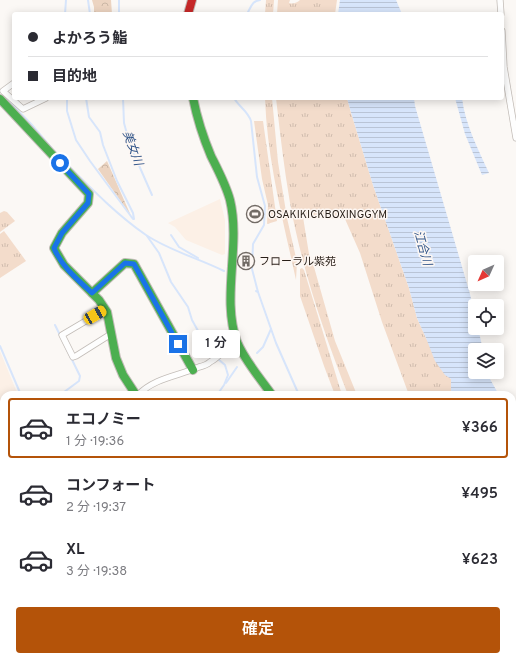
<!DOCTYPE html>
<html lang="ja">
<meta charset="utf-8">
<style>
body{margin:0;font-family:Overpass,"Noto Sans JP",sans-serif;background:#f2f2f3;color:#2b2b33;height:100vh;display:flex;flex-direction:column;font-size:15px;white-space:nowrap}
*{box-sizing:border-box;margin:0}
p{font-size:13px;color:#7c7c81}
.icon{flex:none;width:22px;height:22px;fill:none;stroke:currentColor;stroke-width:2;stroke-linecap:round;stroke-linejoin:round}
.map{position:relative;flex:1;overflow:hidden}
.details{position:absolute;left:0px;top:391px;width:516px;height:270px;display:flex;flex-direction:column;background:#fff;border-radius:12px 12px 0 0;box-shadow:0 2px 10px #0003}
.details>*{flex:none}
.top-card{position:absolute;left:12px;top:12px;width:492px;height:88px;border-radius:4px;box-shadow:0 2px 10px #0003;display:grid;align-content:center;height:88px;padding:0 16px;background:#fff}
.needle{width:26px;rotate:225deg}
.buttons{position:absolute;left:468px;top:255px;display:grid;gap:8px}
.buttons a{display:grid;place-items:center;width:36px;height:36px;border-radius:4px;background:#fff;box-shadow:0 2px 10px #0003;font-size:20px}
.end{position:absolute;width:18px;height:18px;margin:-9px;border:5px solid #1a73e8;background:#fff;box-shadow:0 0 0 2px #fff}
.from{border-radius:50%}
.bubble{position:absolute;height:28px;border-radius:4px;background:#fff;box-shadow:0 2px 10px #0003;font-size:13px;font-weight:600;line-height:28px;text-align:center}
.car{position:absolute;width:12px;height:24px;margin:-12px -6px;border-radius:5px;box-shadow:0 0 3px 1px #0007;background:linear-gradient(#f5c518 24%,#345 0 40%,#f5c518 0 76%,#345 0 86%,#f5c518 0)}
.top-card b{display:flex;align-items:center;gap:14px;height:38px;font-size:15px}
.top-card b+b{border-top:1px solid #e1e1e2}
.top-card i{width:10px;height:10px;background:#2b2b33}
ul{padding:7px 0 0;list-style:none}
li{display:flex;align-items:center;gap:12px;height:60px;margin:0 8px 6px;padding:0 8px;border:2px solid transparent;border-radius:4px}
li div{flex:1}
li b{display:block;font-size:15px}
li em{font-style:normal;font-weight:600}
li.current{border-color:#b45309}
li>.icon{width:36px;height:36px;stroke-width:1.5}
.action{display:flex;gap:8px;margin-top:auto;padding:8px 16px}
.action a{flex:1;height:46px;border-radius:4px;background:#b45309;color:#fff;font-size:16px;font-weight:600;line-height:46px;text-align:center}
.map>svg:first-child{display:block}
.built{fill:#fcf0e6}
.grass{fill:url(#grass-tufts)}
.forest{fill:url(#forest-crowns)}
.water{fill:url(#water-rules)}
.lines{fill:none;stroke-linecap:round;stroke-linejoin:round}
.stream{stroke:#d7e5fb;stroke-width:2}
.street-casing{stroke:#c2bcb7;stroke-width:7}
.fast-casing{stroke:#c2bcb7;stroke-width:10}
.jam-casing{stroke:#c2bcb7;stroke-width:10}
.street{stroke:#fefefe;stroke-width:5.5}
.fast{stroke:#4caf50;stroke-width:8}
.jam{stroke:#c62828;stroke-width:8}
.route{stroke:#1a73e8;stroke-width:5}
.labels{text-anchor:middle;stroke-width:3;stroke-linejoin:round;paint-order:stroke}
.poi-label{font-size:11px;fill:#281f18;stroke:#fdf7f3;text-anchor:start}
.water-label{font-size:12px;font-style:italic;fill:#32568a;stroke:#fdf7f3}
</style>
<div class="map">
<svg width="516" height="661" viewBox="0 0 516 661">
<defs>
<pattern id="grass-tufts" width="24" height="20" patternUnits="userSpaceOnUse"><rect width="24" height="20" fill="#f3dccb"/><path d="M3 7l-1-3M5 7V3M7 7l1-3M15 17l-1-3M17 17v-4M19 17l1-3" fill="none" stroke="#d0bcae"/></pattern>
<pattern id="forest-crowns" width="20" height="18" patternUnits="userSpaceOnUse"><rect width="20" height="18" fill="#ecd4c1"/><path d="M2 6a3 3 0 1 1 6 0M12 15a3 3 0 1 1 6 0" fill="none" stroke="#cab6a5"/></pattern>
<pattern id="water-rules" width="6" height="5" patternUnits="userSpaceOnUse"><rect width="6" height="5" fill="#d7e5fb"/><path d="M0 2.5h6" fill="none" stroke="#b9c4d6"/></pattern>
</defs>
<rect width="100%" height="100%" fill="#fbf8f5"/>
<g class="built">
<polygon points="220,199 225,220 225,254 222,255 186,240 175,227 168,223"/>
<polygon points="0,351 18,395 4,395 4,473 0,474"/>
</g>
<g class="grass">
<polygon points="266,0 274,0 273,14 265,14"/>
<path d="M278 0H290L289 3C293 4 297 3 300 0H337L335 14H277Z"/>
<path d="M265 98H272L278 162 287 218 297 262 296 280C283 220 267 159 265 98Z"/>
<path d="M276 98H347L350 109 373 185 409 288 417 318 426 338 452 381 451 390 452 395H409L382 322 360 253 345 219 303 217 309 254 314 267 335 341 357 395H348C324 333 302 269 290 203 284 168 280 133 276 98Z"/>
<polygon points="254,121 263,121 277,221 267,224 268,205 262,179"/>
<polygon points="4,211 7,212 15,221 0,232 0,213"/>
<polygon points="4,231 26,261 0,278 0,234"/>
<polygon points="302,268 304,270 342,395 335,395 324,366 300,296 300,269"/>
</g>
<g class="forest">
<polygon points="92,0 111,0 112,14 94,14 94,7"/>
<polygon points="107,161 131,216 98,169"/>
</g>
<g class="water">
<polygon points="340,0 396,0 402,14 338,14"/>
<polygon points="347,98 414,98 415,106 470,294 475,317 475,328 478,328 483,350 475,350 475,372 488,372 490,379 499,395 452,395 451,390 451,379 445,375 435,361 426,338 417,318 409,288 373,185 350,109"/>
<path d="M455 98H462C465 124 478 149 489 173L482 175 465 134Z"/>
<polygon points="512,416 516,424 516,497 512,490"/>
</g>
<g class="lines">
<g class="stream">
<polyline points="88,0 90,14"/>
<polyline points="119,0 119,14"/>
<polyline points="65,14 66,0"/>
<path d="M247 14C251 7 252 1 260 0"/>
<polyline points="6,98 32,125 55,152"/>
<polyline points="67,98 67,111 76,140 90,161 133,219 134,219 133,213 117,181 103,145 100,132 89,117 86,98"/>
<polyline points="123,98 124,123 130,145 152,195"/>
<path d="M234 98C239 107 248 111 251 121L257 177 265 206 264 225 253 244 252 269 258 292"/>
<path d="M58 155C85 182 114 213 146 235 170 251 198 258 224 271"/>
<polyline points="171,235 179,247 198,258"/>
<polyline points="147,236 159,253 171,282 188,307 192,320 202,338 211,353 225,365 228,375 224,385 217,395"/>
<polyline points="256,291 258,292 276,343 299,395"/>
<polyline points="55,325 80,376 79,381 60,395"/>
<polyline points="0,346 21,395"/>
<polyline points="257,353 263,347 271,329"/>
<polyline points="226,383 237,367"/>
<polyline points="0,505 4,503"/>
<polyline points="418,657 420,661"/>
<polyline points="12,661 14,657"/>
</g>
<g class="street-casing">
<g id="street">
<polyline points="500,0 501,14"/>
<polyline points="502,31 504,67 516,138"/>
<polyline points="14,83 3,91 23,109 46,98"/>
<polyline points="106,309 62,335 73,357 76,356 111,334"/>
<path d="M138 395C154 378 178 376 199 367 203 366 207 365 210 362 221 356 225 347 237 342"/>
<polyline points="0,586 4,587"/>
<polyline points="0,613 4,607"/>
</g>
</g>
<g class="fast-casing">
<g id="fast">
<path d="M193 98C197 118 203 137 211 156 218 170 226 185 230 200 241 246 221 298 237 342 245 361 260 378 272 395"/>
<polyline points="0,99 89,194 88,203 62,233 54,248 64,265 99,300 107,312 116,358 123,375 136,395"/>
<polyline points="92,293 125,263 134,264 193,370"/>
<polyline points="512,474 516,473"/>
<polyline points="512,483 516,482"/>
<polyline points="0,561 4,561"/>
<polyline points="0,570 4,570"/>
<polyline points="399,657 402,661"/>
</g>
</g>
<g class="jam-casing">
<polyline id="jam" points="188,14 192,0"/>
</g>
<use href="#street" class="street"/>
<use href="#fast" class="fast"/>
<use href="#jam" class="jam"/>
</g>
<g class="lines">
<path class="route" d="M60 163 89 194 88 203 62 233 54 248C61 266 78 280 92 293L125 263 134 264 178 344"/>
</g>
<defs>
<g id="stadium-ring" transform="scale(0.9)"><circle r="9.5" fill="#fdf7f3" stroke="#726b65" stroke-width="1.5"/><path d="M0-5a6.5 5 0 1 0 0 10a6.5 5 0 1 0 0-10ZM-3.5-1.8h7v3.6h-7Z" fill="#726b65"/></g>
<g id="building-ring" transform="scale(0.9)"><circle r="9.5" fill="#fdf7f3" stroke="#726b65" stroke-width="1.5"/><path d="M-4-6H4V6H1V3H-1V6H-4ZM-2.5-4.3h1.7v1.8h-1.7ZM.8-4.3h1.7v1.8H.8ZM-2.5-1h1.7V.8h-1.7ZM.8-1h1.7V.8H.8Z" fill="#726b65"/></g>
</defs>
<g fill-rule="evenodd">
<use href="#stadium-ring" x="255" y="214"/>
<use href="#building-ring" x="246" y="261"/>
</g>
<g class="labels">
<g class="poi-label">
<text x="268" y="218">OSAKIKICKBOXINGGYM</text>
<text x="259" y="265">フローラル紫苑</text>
</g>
<g class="water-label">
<text transform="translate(133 148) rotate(70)" y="4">美女川</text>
<text transform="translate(423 248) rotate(74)" y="4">江合川</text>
</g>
</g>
</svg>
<div class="buttons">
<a><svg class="needle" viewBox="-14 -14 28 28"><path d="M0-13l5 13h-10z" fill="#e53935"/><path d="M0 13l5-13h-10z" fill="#7c7c81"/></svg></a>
<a><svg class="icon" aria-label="locate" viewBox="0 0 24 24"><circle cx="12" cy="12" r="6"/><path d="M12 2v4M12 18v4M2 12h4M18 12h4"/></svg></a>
<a><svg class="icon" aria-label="layers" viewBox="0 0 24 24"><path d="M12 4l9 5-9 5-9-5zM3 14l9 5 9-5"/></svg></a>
</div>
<i class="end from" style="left:60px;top:163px"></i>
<i class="end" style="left:178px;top:344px"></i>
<div class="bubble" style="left:192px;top:330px;width:48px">1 分</div>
<i class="car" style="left:95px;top:315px;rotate:60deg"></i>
<div class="top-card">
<b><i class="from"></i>よかろう鮨</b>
<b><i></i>目的地</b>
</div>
<section class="details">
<ul>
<li class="current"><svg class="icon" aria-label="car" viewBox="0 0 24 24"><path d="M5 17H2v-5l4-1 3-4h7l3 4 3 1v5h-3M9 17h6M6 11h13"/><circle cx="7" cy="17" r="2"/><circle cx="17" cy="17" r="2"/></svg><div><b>エコノミー</b><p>1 分 · 19:36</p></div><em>¥366</em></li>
<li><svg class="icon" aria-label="car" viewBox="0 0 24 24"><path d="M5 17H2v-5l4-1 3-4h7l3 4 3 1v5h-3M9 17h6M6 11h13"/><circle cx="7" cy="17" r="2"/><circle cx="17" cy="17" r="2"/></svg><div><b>コンフォート</b><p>2 分 · 19:37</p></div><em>¥495</em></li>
<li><svg class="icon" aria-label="car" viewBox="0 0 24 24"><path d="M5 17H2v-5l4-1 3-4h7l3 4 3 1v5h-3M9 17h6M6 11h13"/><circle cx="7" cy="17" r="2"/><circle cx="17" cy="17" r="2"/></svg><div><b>XL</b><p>3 分 · 19:38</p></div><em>¥623</em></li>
</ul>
<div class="action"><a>確定</a></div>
</section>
</div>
